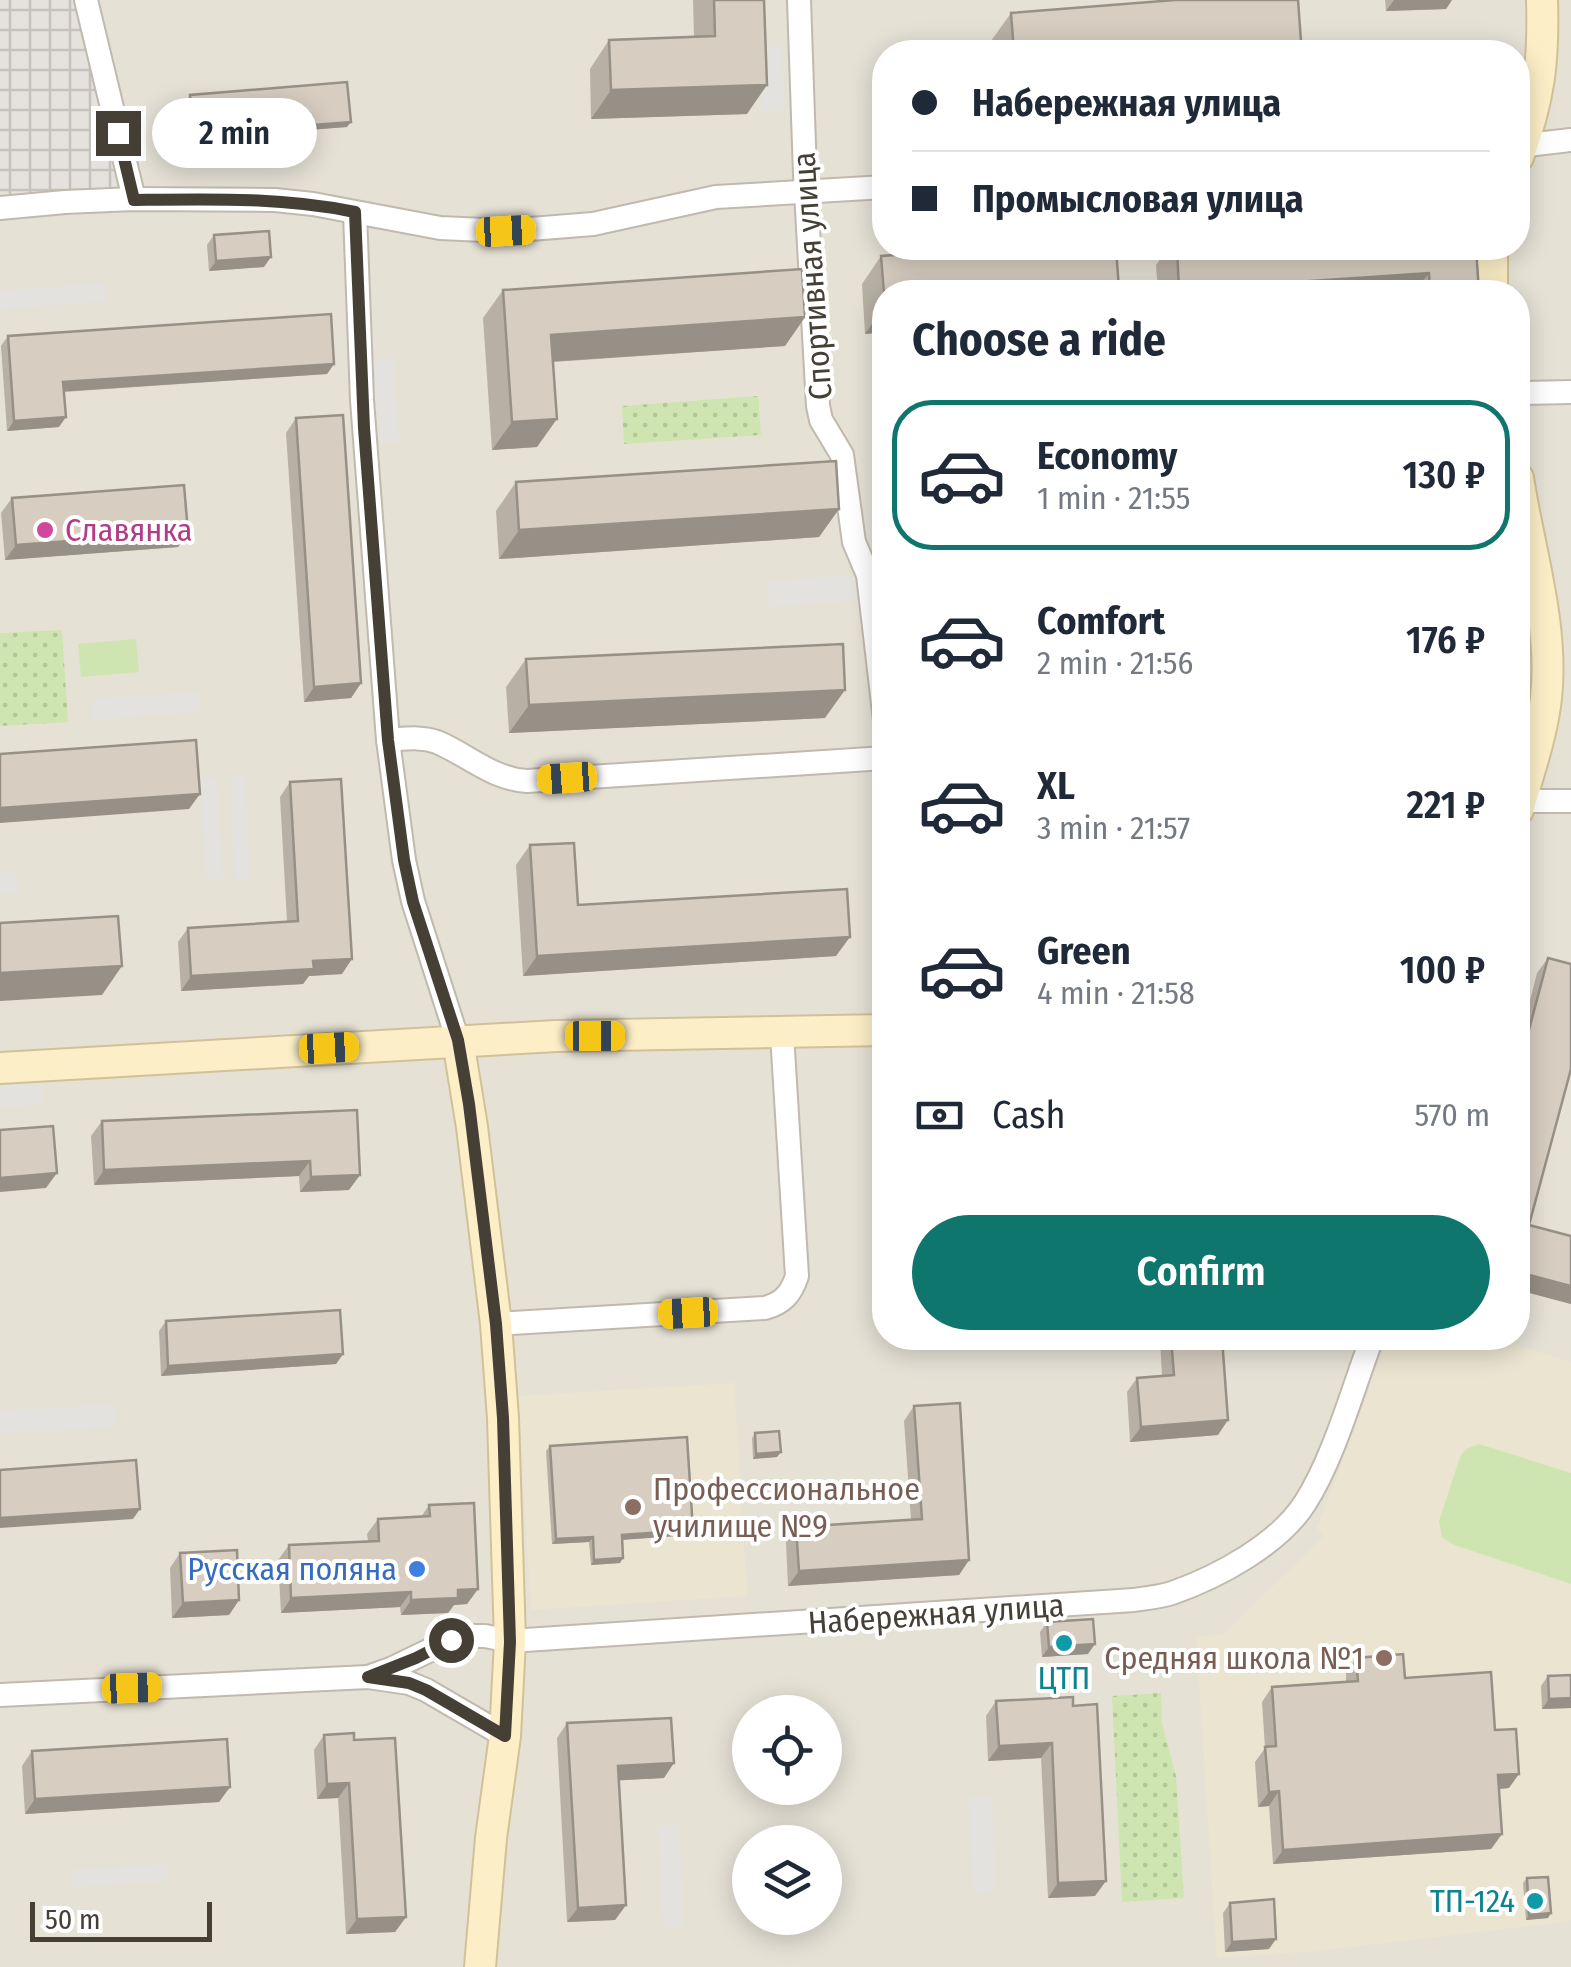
<!DOCTYPE html>
<meta charset="utf-8">
<style>
body{margin:0;font-family:"Fira Sans Condensed",sans-serif;background:#f2f2f3;color:#1f2937;height:100vh;display:flex;flex-direction:column;font-size:38px;white-space:nowrap}
*{box-sizing:border-box;margin:0}
p{font-size:32px;color:#747a83}
.icon{flex:none;width:55px;height:55px;fill:none;stroke:currentColor;stroke-width:2;stroke-linecap:round;stroke-linejoin:round}
.map{position:relative;flex:1;overflow:hidden}
.sheet{position:absolute;left:872px;top:280px;width:658px;height:1070px;display:flex;flex-direction:column;background:#fff;border-radius:40px;box-shadow:0 5px 25px #0003}
.sheet>*{flex:none}
.top-card{position:absolute;left:872px;top:40px;width:658px;height:220px;border-radius:40px;box-shadow:0 5px 25px #0003;display:grid;align-content:center;height:220px;padding:0 40px;background:#fff}
.controls{position:absolute;left:732px;top:1695px;display:grid;gap:20px}
.controls a{display:grid;place-items:center;width:110px;height:110px;border-radius:50%;background:#fff;box-shadow:0 5px 25px #0003;font-size:50px}
.scale{position:absolute;left:30px;bottom:25px;width:182px;box-sizing:border-box;padding-left:10px;border:5px solid #453f36;border-top:0;font-size:28px;line-height:35px;white-space:nowrap;color:#453f36;-webkit-text-stroke:8px #fff;paint-order:stroke}
.end{position:absolute;width:45px;height:45px;margin:-22px;border:12px solid #453f36;background:#fff;box-shadow:0 0 0 5px #fff}
.from{border-radius:50%}
.bubble{position:absolute;height:70px;border-radius:35px;background:#fff;box-shadow:0 5px 25px #0003;font-size:32px;font-weight:600;line-height:70px;text-align:center}
.car{position:absolute;width:30px;height:60px;margin:-30px -15px;border-radius:12px;box-shadow:0 0 8px 2px #0007;background:linear-gradient(#f5c518 24%,#345 0 40%,#f5c518 0 76%,#345 0 86%,#f5c518 0)}
.top-card b{display:flex;align-items:center;gap:35px;height:95px;font-size:38px}
.top-card b+b{border-top:2px solid #e0e1e3}
.top-card i{width:25px;height:25px;background:#1f2937}
ul{padding:0;list-style:none}
li{display:flex;align-items:center;gap:30px;height:150px;margin:0 20px 15px;padding:0 20px;border:5px solid transparent;border-radius:40px}
li div{flex:1}
li b{display:block;font-size:38px}
li em{font-style:normal;font-weight:600}
li.on{border-color:#0f766e}
li>.icon{width:90px;height:90px;stroke-width:1.5}
h2{padding:0 40px;font-size:45px;line-height:120px}
.pay{display:flex;align-items:center;gap:25px;height:110px;padding:0 40px;font-size:38px}
.pay p{margin-inline-start:auto}
.primary-button{display:flex;gap:20px;margin-top:auto;padding:20px 40px}
.primary-button a{flex:1;height:115px;border-radius:60px;background:#0f766e;color:#fff;font-size:40px;font-weight:600;line-height:115px;text-align:center}
.map>svg:first-child{display:block}
.residential{fill:#e6e1d5;fill-rule:evenodd}
.industrial{fill:url(#industrial-grid)}
.education{fill:#ebe4d1}
.grass{fill:url(#grass-dots)}
.pitch{fill:#cfe5b1}
.parking{fill:#e4e2df}
.lines{fill:none;stroke-linecap:round;stroke-linejoin:round}
.street-casing{stroke:#c1b9ad;stroke-width:26}
.secondary-casing{stroke:#d1c198;stroke-width:34}
.street{stroke:#fff;stroke-width:22}
.secondary{stroke:#fcefc8;stroke-width:30}
.wall{fill:#b9b0a5}
.shaded-wall{fill:#969086}
.building{fill:#d7cdc0;stroke:#969086;stroke-width:2.5}
.route{stroke:#453f36;stroke-width:12}
.hotel-dot{fill:#d1479c;stroke:#fff;stroke-width:4}
.education-dot{fill:#8d6e63;stroke:#fff;stroke-width:4}
.shop-dot{fill:#3f7fe0;stroke:#fff;stroke-width:4}
.culture-dot{fill:#0f9aa8;stroke:#fff;stroke-width:4}
.labels{text-anchor:middle;stroke-width:8;stroke-linejoin:round;paint-order:stroke}
.street-label{font-size:32px;fill:#453f36;stroke:#fff}
.hotel-label{font-size:32px;fill:#b23c85;stroke:#fff;text-anchor:start}
.education-label{font-size:32px;fill:#785e54;stroke:#fff;text-anchor:start}
.shop-label{font-size:32px;fill:#366cbe;stroke:#fff;text-anchor:end}
.culture-label{font-size:32px;fill:#0d838f;stroke:#fff}
</style>
<div class="map">
<svg width="1571" height="1967" viewBox="0 0 1571 1967">
<defs>
<pattern id="industrial-grid" width="8" height="8" patternUnits="userSpaceOnUse" patternTransform="scale(2.5)"><rect width="8" height="8" fill="#e5e1dc"/><path d="M0 4h8M4 0v8" fill="none" stroke="#c6c2bd"/></pattern>
<pattern id="grass-dots" width="8" height="8" patternUnits="userSpaceOnUse" patternTransform="scale(2.5)"><rect width="8" height="8" fill="#cfe5b1"/><path d="M2 2h.1M6 6h.1" fill="none" stroke="#b3c699" stroke-width="1.8" stroke-linecap="round"/></pattern>
</defs>
<rect width="100%" height="100%" fill="#f3efe7"/>
<path class="residential" d="M0 0H1571V1967H0ZM885 52H1518V248H885ZM885 292H1518V1338H885ZM750 1712H825V1788H750ZM750 1842H825V1918H750Z"/>
<polygon class="industrial" points="0,0 86,0 134,199 0,208"/>
<g class="education">
<polygon points="1388,1338 1494,1338 1571,1362 1571,1920 1564,1922 1317,1951 1217,1958 1196,1637 1224,1634 1324,1536 1317,1528"/>
<polygon points="734,1383 747,1596 531,1610 518,1396"/>
</g>
<g class="grass">
<polygon points="758,396 761,435 624,444 622,406"/>
<polygon points="62,630 68,722 0,726 0,633"/>
<polygon points="1161,1693 1162,1723 1176,1776 1184,1898 1122,1902 1112,1696"/>
</g>
<g class="pitch">
<polygon points="136,639 139,672 81,677 78,644"/>
<polygon points="1479,1444 1571,1473 1571,1584 1454,1545 1442,1537 1439,1521 1460,1457 1466,1449"/>
</g>
<g class="parking">
<polygon points="781,46 784,110 762,111 760,47"/>
<polygon points="104,283 106,301 0,309 0,291"/>
<polygon points="394,358 399,442 375,444 370,360"/>
<polygon points="857,575 859,601 769,607 768,581"/>
<polygon points="198,692 199,712 92,720 91,699"/>
<polygon points="245,776 250,878 235,879 230,777"/>
<polygon points="217,778 223,879 207,880 200,779"/>
<polygon points="16,871 18,893 0,894 0,872"/>
<polygon points="41,1081 43,1104 0,1107 0,1083"/>
<polygon points="115,1404 116,1427 0,1434 0,1411"/>
<polygon points="969,1797 992,1797 995,1892 973,1893"/>
<polygon points="679,1825 684,1927 663,1928 658,1826"/>
<polygon points="166,1865 167,1882 71,1887 71,1870"/>
</g>
<g class="lines">
<g class="street-casing">
<g id="street">
<polyline points="86,0 134,199"/>
<polyline points="799,0 805,174 818,406 821,420 842,455 854,542 868,575 885,721"/>
<polyline points="1518,146 1571,140"/>
<polyline points="0,208 65,202 134,199 275,200 313,204 440,228 506,231 593,224 716,197 885,187"/>
<polyline points="355,213 362,400 388,740 404,860 413,901 458,1041"/>
<polyline points="1518,393 1571,392"/>
<polyline points="1518,731 1539,732"/>
<path d="M388 740C404 739 421 736 437 742 468 755 492 779 527 781L885 758"/>
<polyline points="1520,801 1571,801"/>
<path d="M496 1324 765 1308C783 1303 791 1294 797 1276L782 1034"/>
<path d="M368 1677 393 1668 451 1640 466 1636H485L510 1641 1134 1600C1147 1598 1160 1597 1172 1593 1218 1577 1279 1544 1305 1503 1334 1458 1353 1388 1372 1338"/>
<polyline points="0,1695 368,1677 409,1683 426,1690 505,1736"/>
</g>
</g>
<g class="secondary-casing">
<g id="secondary">
<path d="M1518 157C1539 100 1544 61 1542 0"/>
<polyline points="1492,248 1492,292"/>
<path d="M1518 478C1529 550 1554 625 1546 698 1542 735 1528 774 1518 810"/>
<polyline points="458,1041 472,1127 496,1324 503,1418 510,1641 505,1736 491,1838 480,1967"/>
<polyline points="0,1068 556,1036 885,1030"/>
</g>
</g>
<use href="#street" class="street"/>
<use href="#secondary" class="secondary"/>
</g>
<g class="wall">
<polygon points="693,0 764,0 747,114 591,119 590,69 609,40 694,37"/>
<polygon points="1385,0 1452,0 1446,9 1386,11"/>
<polygon points="1011,13 1293,52 992,52 991,41"/>
<polygon points="190,95 347,127 250,134 250,139 247,144 229,146 228,136 191,140 187,100"/>
<polygon points="214,235 264,267 209,271 207,245"/>
<polygon points="1168,248 1476,248 1479,292 1158,292 1156,265"/>
<polygon points="881,256 1119,289 1116,292 885,292 885,332 865,334 862,284"/>
<polygon points="503,290 805,317 785,346 553,362 537,447 492,450 483,318"/>
<polygon points="8,336 334,364 327,374 64,392 59,427 7,431 1,346"/>
<polygon points="296,418 361,683 351,698 304,702 286,433"/>
<polygon points="516,482 839,509 819,537 499,559 496,511"/>
<polygon points="12,498 188,532 178,547 5,560 1,513"/>
<polygon points="526,659 825,718 509,733 506,687"/>
<polygon points="290,782 342,974 309,976 303,984 181,991 178,942 188,928 287,922 280,797"/>
<polygon points="530,845 578,905 836,956 523,976 516,865"/>
<polygon points="885,923 885,945 884,945 883,927"/>
<polygon points="1548,958 1529,1225 1571,1304 1518,1290 1518,1047 1537,973"/>
<polygon points="357,1110 349,1190 300,1192 299,1176 94,1185 91,1136 102,1121"/>
<polygon points="166,1321 343,1354 336,1364 161,1376 159,1331"/>
<polygon points="1160,1338 1222,1338 1218,1435 1130,1442 1127,1392 1137,1378 1162,1376"/>
<polygon points="914,1406 969,1560 959,1575 788,1586 786,1542 796,1527 911,1520 904,1421"/>
<polygon points="755,1433 777,1457 753,1459 752,1438"/>
<polygon points="550,1446 693,1530 690,1535 622,1540 620,1563 591,1565 589,1542 552,1544 546,1451"/>
<polygon points="429,1505 478,1589 467,1604 454,1605 448,1613 401,1615 400,1607 281,1613 278,1560 289,1545 368,1541 367,1534 378,1519 421,1517"/>
<polygon points="180,1553 239,1600 229,1615 172,1618 170,1568"/>
<polygon points="1047,1622 1088,1654 1042,1657 1040,1632"/>
<polygon points="1356,1658 1405,1678 1495,1730 1509,1788 1499,1789 1502,1834 1491,1849 1273,1864 1269,1806 1258,1807 1255,1762 1265,1748 1262,1702 1272,1687 1346,1682 1346,1673"/>
<polygon points="1571,1675 1571,1708 1542,1709 1541,1686 1548,1676"/>
<polygon points="996,1701 1073,1706 1095,1896 1048,1898 1041,1758 988,1761 986,1716"/>
<polygon points="567,1723 664,1778 619,1780 626,1905 615,1920 567,1922 557,1738"/>
<polygon points="324,1735 354,1740 406,1917 395,1932 346,1934 338,1798 317,1799 314,1750"/>
<polygon points="32,1751 230,1787 219,1802 25,1814 22,1766"/>
<polygon points="1527,1878 1548,1918 1526,1920 1523,1883"/>
<polygon points="1230,1903 1269,1949 1225,1952 1223,1913"/>
</g>
<g class="shaded-wall">
<polygon points="1394,0 1452,0 1446,9 1386,11"/>
<polygon points="1301,41 1293,52 1150,52"/>
<polygon points="767,85 747,114 591,119 611,90"/>
<polygon points="351,122 347,127 246,135 250,130"/>
<polygon points="231,131 228,136 191,140 194,135"/>
<polygon points="250,139 247,144 229,146 232,141"/>
<polygon points="271,257 264,267 209,271 216,261"/>
<polygon points="1429,273 1415,292 1178,292 1179,290"/>
<polygon points="1119,289 1116,292 1066,292"/>
<polygon points="885,305 885,332 865,334"/>
<polygon points="805,317 785,346 531,363 551,335"/>
<polygon points="334,364 327,374 56,392 63,382"/>
<polygon points="66,417 59,427 7,431 14,421"/>
<polygon points="557,419 537,447 492,450 512,422"/>
<polygon points="839,509 819,537 499,559 519,530"/>
<polygon points="188,532 178,547 5,560 16,545"/>
<polygon points="361,683 351,698 304,702 314,687"/>
<polygon points="845,690 825,718 509,733 529,705"/>
<polygon points="200,794 189,809 0,823 0,808"/>
<polygon points="850,937 836,956 523,976 537,956"/>
<polygon points="352,959 342,974 309,976 303,984 181,991 191,976 313,961"/>
<polygon points="122,966 102,995 0,1001 0,973"/>
<polygon points="310,1161 299,1176 94,1185 104,1170"/>
<polygon points="57,1173 46,1188 0,1192 0,1178"/>
<polygon points="360,1175 349,1190 300,1192 311,1177"/>
<polygon points="1518,1272 1571,1286 1571,1304 1518,1290"/>
<polygon points="343,1354 336,1364 161,1376 168,1366"/>
<polygon points="1228,1420 1218,1435 1130,1442 1141,1427"/>
<polygon points="781,1452 777,1457 753,1459 756,1454"/>
<polygon points="140,1509 133,1519 0,1528 0,1518"/>
<polygon points="693,1530 690,1535 619,1540 622,1535"/>
<polygon points="593,1537 589,1542 552,1544 556,1539"/>
<polygon points="623,1558 620,1563 591,1565 594,1560"/>
<polygon points="969,1560 959,1575 788,1586 799,1571"/>
<polygon points="478,1589 467,1604 454,1605 448,1613 401,1615 411,1600 458,1590"/>
<polygon points="411,1592 400,1607 281,1613 291,1598"/>
<polygon points="239,1600 229,1615 172,1618 183,1603"/>
<polygon points="1095,1644 1088,1654 1042,1657 1049,1647"/>
<polygon points="1571,1698 1571,1708 1542,1709 1549,1699"/>
<polygon points="1052,1743 1041,1758 988,1761 999,1746"/>
<polygon points="674,1763 664,1778 608,1781 618,1766"/>
<polygon points="1519,1774 1509,1788 1487,1790 1498,1775"/>
<polygon points="349,1783 338,1798 317,1799 327,1784"/>
<polygon points="230,1787 219,1802 25,1814 35,1799"/>
<polygon points="1279,1791 1269,1806 1258,1807 1269,1792"/>
<polygon points="1502,1834 1491,1849 1273,1864 1283,1850"/>
<polygon points="1106,1881 1095,1896 1048,1898 1058,1883"/>
<polygon points="626,1905 615,1920 567,1922 578,1908"/>
<polygon points="1551,1913 1548,1918 1526,1920 1529,1915"/>
<polygon points="406,1917 395,1932 346,1934 357,1919"/>
<polygon points="1276,1939 1269,1949 1225,1952 1232,1942"/>
</g>
<g class="building">
<polygon points="714,0 764,0 767,85 611,90 609,40 715,36"/>
<polygon points="1175,0 1298,0 1301,41 1150,52 1014,52 1011,13"/>
<polygon points="347,82 351,122 250,130 250,139 232,141 231,131 194,135 190,95"/>
<polygon points="269,231 271,257 216,261 214,235"/>
<polygon points="996,248 1116,248 1119,289 1066,292 885,292 885,305 881,256"/>
<polygon points="1177,248 1476,248 1479,292 1430,292 1429,273 1179,290"/>
<polygon points="802,269 805,317 551,335 557,419 512,422 503,290"/>
<polygon points="331,314 334,364 63,382 66,417 14,421 8,336"/>
<polygon points="343,415 361,683 314,687 296,418"/>
<polygon points="836,461 839,509 519,530 516,482"/>
<polygon points="184,485 188,532 16,545 12,498"/>
<polygon points="843,644 845,690 529,705 526,659"/>
<polygon points="196,740 200,794 0,808 0,754"/>
<polygon points="341,779 352,959 313,961 314,969 191,976 188,928 298,921 290,782"/>
<polygon points="574,843 578,905 847,889 850,937 537,956 530,845"/>
<polygon points="118,916 122,966 0,973 0,923"/>
<polygon points="1548,958 1571,964 1571,1069 1529,1225 1571,1236 1571,1286 1518,1272 1518,1071"/>
<polygon points="357,1110 360,1175 311,1177 310,1161 104,1170 102,1121"/>
<polygon points="53,1126 57,1173 0,1178 0,1130"/>
<polygon points="340,1310 343,1354 168,1366 166,1321"/>
<polygon points="1171,1338 1222,1338 1228,1420 1141,1427 1137,1378 1174,1375"/>
<polygon points="960,1403 969,1560 799,1571 796,1527 922,1519 914,1406"/>
<polygon points="779,1431 781,1452 756,1454 755,1433"/>
<polygon points="687,1437 693,1530 622,1535 623,1558 594,1560 593,1537 556,1539 550,1446"/>
<polygon points="136,1460 140,1509 0,1518 0,1470"/>
<polygon points="474,1503 478,1589 458,1590 458,1598 411,1600 411,1592 291,1598 289,1545 379,1541 378,1519 430,1516 429,1505"/>
<polygon points="237,1550 239,1600 183,1603 180,1553"/>
<polygon points="1093,1619 1095,1644 1049,1647 1047,1622"/>
<polygon points="1403,1654 1405,1678 1491,1672 1495,1730 1516,1729 1519,1774 1498,1775 1502,1834 1283,1850 1279,1791 1269,1792 1265,1747 1276,1746 1272,1687 1358,1681 1356,1658"/>
<polygon points="1571,1675 1571,1698 1549,1699 1548,1676"/>
<polygon points="1073,1697 1073,1706 1097,1704 1106,1881 1058,1883 1052,1743 999,1746 996,1701"/>
<polygon points="671,1718 674,1763 618,1766 626,1905 578,1908 567,1723"/>
<polygon points="354,1733 354,1740 395,1738 406,1917 357,1919 349,1783 327,1784 324,1735"/>
<polygon points="227,1739 230,1787 35,1799 32,1751"/>
<polygon points="1548,1877 1551,1913 1529,1915 1527,1878"/>
<polygon points="1274,1899 1276,1939 1232,1942 1230,1903"/>
</g>
<g class="lines">
<path class="route" d="M118 133 134 200C209 199 282 197 355 212L364 428 388 740 404 860 413 902 458 1040 469 1104 496 1324 503 1418 510 1642 505 1736 426 1690 409 1683 368 1677 416 1658 451 1640"/>
</g>
<circle class="hotel-dot" cx="45" cy="530" r="10"/>
<g class="education-dot">
<circle cx="633" cy="1507" r="10"/>
<circle cx="1384" cy="1658" r="10"/>
</g>
<circle class="shop-dot" cx="417" cy="1569" r="10"/>
<g class="culture-dot">
<circle cx="1064" cy="1643" r="10"/>
<circle cx="1535" cy="1901" r="10"/>
</g>
<g class="labels">
<g class="street-label">
<text transform="translate(812 276) rotate(-94)" y="11">Спортивная улица</text>
<text transform="translate(936 1614) rotate(-4)" y="11">Набережная улица</text>
</g>
<g class="hotel-label">
<text x="65" y="541">Славянка</text>
</g>
<g class="education-label">
<text x="653" y="1500">Профессиональное<tspan x="653" dy="37">училище №9</tspan></text>
<text x="1364" y="1669" text-anchor="end">Средняя школа №1</text>
</g>
<g class="shop-label">
<text x="397" y="1580">Русская поляна</text>
</g>
<g class="culture-label">
<text x="1064" y="1689">ЦТП</text>
<text x="1515" y="1912" text-anchor="end">ТП-124</text>
</g>
</g>
</svg>
<div class="controls">
<a><svg class="icon" aria-label="locate" viewBox="0 0 24 24"><circle cx="12" cy="12" r="6"/><path d="M12 2v4M12 18v4M2 12h4M18 12h4"/></svg></a>
<a><svg class="icon" aria-label="layers" viewBox="0 0 24 24"><path d="M12 4l9 5-9 5-9-5zM3 14l9 5 9-5"/></svg></a>
</div>
<div class="scale">50 m</div>
<i class="end from" style="left:451px;top:1640px"></i>
<i class="end" style="left:118px;top:133px"></i>
<div class="bubble" style="left:152px;top:98px;width:165px">2 min</div>
<i class="car" style="left:506px;top:231px;rotate:87deg"></i>
<i class="car" style="left:567px;top:778px;rotate:266deg"></i>
<i class="car" style="left:595px;top:1036px;rotate:90deg"></i>
<i class="car" style="left:329px;top:1048px;rotate:87deg"></i>
<i class="car" style="left:688px;top:1313px;rotate:267deg"></i>
<i class="car" style="left:132px;top:1688px;rotate:88deg"></i>
<div class="top-card">
<b><i class="from"></i>Набережная улица</b>
<b><i></i>Промысловая улица</b>
</div>
<section class="sheet">
<h2>Choose a ride</h2>
<ul>
<li class="on"><svg class="icon" aria-label="car" viewBox="0 0 24 24"><path d="M5 17H2v-5l4-1 3-4h7l3 4 3 1v5h-3M9 17h6M6 11h13"/><circle cx="7" cy="17" r="2"/><circle cx="17" cy="17" r="2"/></svg><div><b>Economy</b><p>1 min · 21:55</p></div><em>130 ₽</em></li>
<li><svg class="icon" aria-label="car" viewBox="0 0 24 24"><path d="M5 17H2v-5l4-1 3-4h7l3 4 3 1v5h-3M9 17h6M6 11h13"/><circle cx="7" cy="17" r="2"/><circle cx="17" cy="17" r="2"/></svg><div><b>Comfort</b><p>2 min · 21:56</p></div><em>176 ₽</em></li>
<li><svg class="icon" aria-label="car" viewBox="0 0 24 24"><path d="M5 17H2v-5l4-1 3-4h7l3 4 3 1v5h-3M9 17h6M6 11h13"/><circle cx="7" cy="17" r="2"/><circle cx="17" cy="17" r="2"/></svg><div><b>XL</b><p>3 min · 21:57</p></div><em>221 ₽</em></li>
<li><svg class="icon" aria-label="car" viewBox="0 0 24 24"><path d="M5 17H2v-5l4-1 3-4h7l3 4 3 1v5h-3M9 17h6M6 11h13"/><circle cx="7" cy="17" r="2"/><circle cx="17" cy="17" r="2"/></svg><div><b>Green</b><p>4 min · 21:58</p></div><em>100 ₽</em></li>
</ul>
<div class="pay"><svg class="icon" aria-label="cash" viewBox="0 0 24 24"><path d="M3 7h18v10H3z"/><circle cx="12" cy="12" r="2"/></svg>Cash<p>570 m</p></div>
<div class="primary-button"><a>Confirm</a></div>
</section>
</div>
